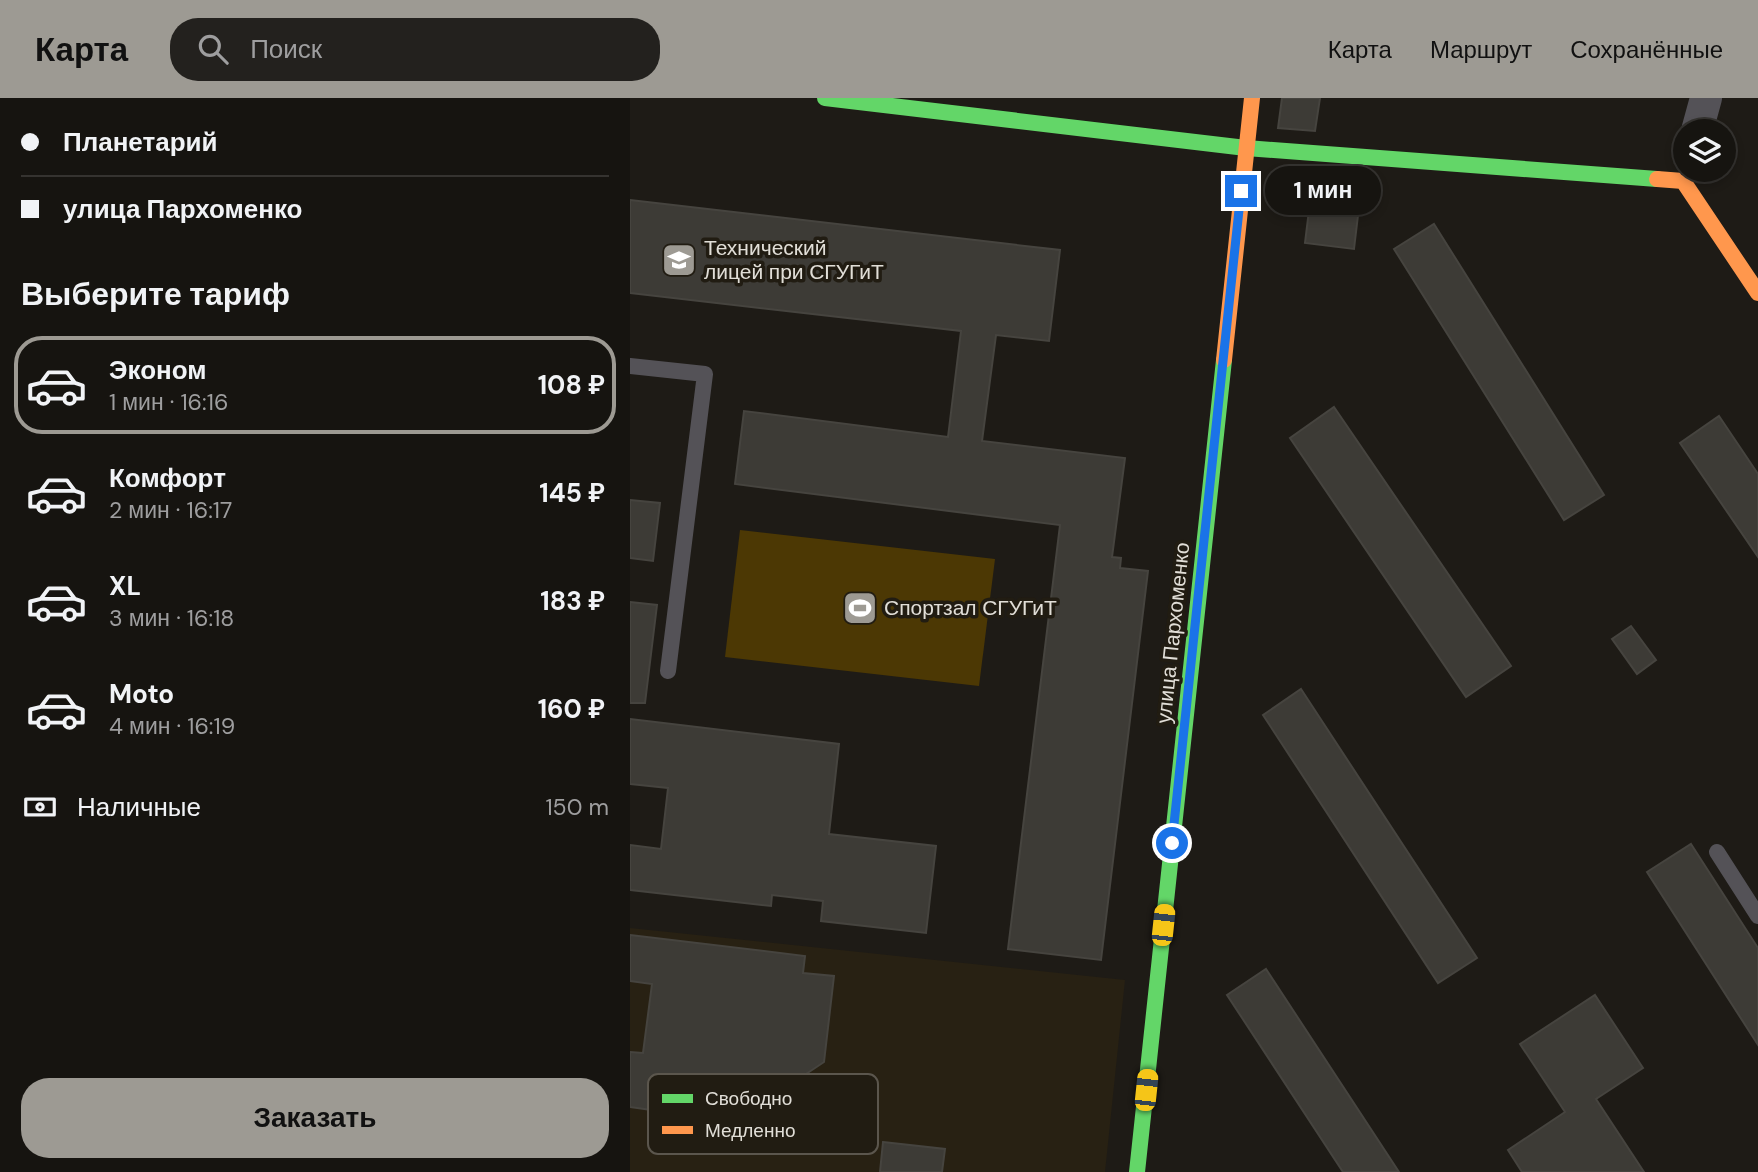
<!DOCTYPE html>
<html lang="ru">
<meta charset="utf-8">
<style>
body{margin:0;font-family:"DM Sans",sans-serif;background:#23211e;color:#f1f3f6;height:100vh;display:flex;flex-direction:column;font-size:26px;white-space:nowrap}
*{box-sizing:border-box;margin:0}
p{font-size:23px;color:#9e9e9f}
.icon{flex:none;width:38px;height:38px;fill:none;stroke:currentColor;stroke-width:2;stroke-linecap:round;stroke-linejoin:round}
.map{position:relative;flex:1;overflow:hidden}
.details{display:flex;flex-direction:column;background:#161410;width:630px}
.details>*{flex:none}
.guide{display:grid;align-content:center;height:154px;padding:0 21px;background:#161410}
.controls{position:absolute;left:1043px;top:21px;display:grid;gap:14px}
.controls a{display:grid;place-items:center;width:63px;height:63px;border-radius:50%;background:#161410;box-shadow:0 4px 10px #0003,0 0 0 2px #353330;font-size:35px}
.end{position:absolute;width:32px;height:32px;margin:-16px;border:9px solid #1a73e8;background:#fff;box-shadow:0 0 0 4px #fff}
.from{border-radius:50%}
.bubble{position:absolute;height:49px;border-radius:24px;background:#161410;box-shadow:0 4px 10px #0003,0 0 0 2px #353330;font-size:23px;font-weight:700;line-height:49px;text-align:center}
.car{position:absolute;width:21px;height:42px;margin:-21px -10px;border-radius:9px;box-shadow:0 0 5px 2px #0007;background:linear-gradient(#f5c518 24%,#345 0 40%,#f5c518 0 76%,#345 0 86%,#f5c518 0)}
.guide b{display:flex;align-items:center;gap:24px;height:66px;font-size:26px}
.guide b+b{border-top:2px solid #353330}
.guide i{width:18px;height:18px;background:#f1f3f6}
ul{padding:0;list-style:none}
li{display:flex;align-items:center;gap:21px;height:98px;margin:0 14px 10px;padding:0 7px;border:4px solid transparent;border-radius:28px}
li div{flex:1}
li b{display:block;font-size:26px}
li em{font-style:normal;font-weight:700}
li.active{border-color:#9d9a93}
li>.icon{width:63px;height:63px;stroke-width:1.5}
h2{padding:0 21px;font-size:32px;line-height:84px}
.pay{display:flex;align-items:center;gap:18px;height:77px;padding:0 21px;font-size:26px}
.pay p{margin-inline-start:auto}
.button{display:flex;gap:14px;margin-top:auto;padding:14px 21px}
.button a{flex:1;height:80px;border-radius:28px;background:#9d9a93;color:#111;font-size:28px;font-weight:700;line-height:80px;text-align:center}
header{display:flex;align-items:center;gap:42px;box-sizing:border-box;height:98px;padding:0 35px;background:#9d9a93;color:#111}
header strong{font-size:33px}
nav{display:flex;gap:38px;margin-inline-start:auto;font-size:24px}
.search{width:490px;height:63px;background:#23211e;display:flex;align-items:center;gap:18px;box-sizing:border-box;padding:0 24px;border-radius:28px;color:#9e9e9f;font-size:26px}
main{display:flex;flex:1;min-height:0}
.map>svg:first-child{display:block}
.built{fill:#282113}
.green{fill:#4c3804}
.building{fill:#3d3b36;stroke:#46443f;stroke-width:2}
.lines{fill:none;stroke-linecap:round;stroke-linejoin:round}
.lane{stroke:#545257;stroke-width:16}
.street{stroke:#545257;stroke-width:32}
.fast{stroke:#63d668;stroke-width:16}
.slow{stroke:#ff974d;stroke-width:16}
.route{stroke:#1a73e8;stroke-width:9}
.labels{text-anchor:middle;stroke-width:7;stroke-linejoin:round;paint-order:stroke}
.poi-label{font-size:21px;fill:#e1ded7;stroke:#211c12;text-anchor:start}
.street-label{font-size:21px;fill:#e1ded7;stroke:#211c12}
.key{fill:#211c12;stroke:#5b564d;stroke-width:2}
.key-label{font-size:19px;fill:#e1ded7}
</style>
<header>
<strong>Карта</strong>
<div class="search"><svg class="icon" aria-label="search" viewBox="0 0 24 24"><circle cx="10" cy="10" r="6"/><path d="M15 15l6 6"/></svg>Поиск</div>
<nav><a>Карта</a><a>Маршрут</a><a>Сохранённые</a></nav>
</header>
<main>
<section class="details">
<div class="guide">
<b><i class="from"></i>Планетарий</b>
<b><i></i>улица Пархоменко</b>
</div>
<h2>Выберите тариф</h2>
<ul>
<li class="active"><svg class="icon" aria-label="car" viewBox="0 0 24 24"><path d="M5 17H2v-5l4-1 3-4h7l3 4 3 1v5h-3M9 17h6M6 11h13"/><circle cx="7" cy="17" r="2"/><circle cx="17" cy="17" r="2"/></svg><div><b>Эконом</b><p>1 мин · 16:16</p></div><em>108 ₽</em></li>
<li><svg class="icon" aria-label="car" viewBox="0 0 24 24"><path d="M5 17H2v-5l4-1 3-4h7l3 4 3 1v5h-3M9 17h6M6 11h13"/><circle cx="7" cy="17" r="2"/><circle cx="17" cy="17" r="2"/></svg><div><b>Комфорт</b><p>2 мин · 16:17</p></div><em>145 ₽</em></li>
<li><svg class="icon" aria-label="car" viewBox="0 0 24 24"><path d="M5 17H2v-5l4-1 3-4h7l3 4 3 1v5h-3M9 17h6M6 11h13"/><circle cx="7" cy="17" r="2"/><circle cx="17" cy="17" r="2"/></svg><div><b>XL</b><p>3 мин · 16:18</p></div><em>183 ₽</em></li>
<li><svg class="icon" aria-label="car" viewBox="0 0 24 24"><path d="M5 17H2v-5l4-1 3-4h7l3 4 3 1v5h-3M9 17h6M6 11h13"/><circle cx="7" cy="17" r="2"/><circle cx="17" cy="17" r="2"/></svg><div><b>Moto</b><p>4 мин · 16:19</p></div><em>160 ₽</em></li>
</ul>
<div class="pay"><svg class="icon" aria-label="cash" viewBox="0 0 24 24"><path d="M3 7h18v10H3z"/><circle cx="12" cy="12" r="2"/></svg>Наличные<p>150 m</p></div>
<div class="button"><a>Заказать</a></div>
</section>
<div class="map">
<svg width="1128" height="1074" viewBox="0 0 1128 1074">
<rect width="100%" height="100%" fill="#1e1b16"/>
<polygon class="built" points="0,830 495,882 475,1074 0,1074"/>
<polygon class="green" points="110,432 365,461 349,588 95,559"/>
<g class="building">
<polygon points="652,0 690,0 685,33 648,30"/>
<polygon points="0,102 430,152 419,243 366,237 352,343 495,360 482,459 491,460 490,470 518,473 471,862 378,851 430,427 105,386 114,313 318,339 331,233 0,195"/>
<polygon points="680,104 729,109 724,151 675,145"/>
<polygon points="804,126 974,397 934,422 764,151"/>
<polygon points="704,309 881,568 836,599 660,340"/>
<polygon points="1089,318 1128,376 1128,459 1050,345"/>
<polygon points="0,402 30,405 23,463 0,460"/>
<polygon points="0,504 27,507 15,605 0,605"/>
<polygon points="1001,528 1026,562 1007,576 982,541"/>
<polygon points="671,591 847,860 808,885 633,617"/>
<polygon points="0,621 209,646 199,736 306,748 296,835 191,823 193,803 142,797 141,808 0,792 0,747 31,751 38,690 0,686"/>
<polygon points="1061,746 1128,850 1128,947 1017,774"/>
<polygon points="0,837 175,858 173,875 204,878 194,964 164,984 160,1011 24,994 22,1012 0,1009 0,954 13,955 22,886 0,883"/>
<polygon points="636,871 769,1074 713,1074 597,897"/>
<polygon points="965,897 1013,970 966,1001 1014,1074 892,1074 878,1052 935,1014 890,946"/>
<polygon points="253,1044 315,1051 312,1074 250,1074"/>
</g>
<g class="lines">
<g class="lane">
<polyline points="0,268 75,276 38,573"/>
<polyline points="1087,754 1128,818"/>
</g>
<polyline class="street" points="1067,33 1076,0"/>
<g class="fast">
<polyline points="195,0 616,50 1027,81"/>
<polyline points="507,1074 594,262"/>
</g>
<g class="slow">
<polyline points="1027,81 1053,83 1128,195"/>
<polyline points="594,262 622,0"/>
</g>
</g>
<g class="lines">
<polyline class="route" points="542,745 611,93"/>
</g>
<defs>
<g id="school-square" transform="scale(1.75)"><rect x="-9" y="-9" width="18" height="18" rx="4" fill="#9d9a93" stroke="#211c12"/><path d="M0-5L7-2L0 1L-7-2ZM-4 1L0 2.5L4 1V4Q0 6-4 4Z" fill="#fff"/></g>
<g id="stadium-square" transform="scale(1.75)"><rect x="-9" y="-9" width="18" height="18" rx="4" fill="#9d9a93" stroke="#211c12"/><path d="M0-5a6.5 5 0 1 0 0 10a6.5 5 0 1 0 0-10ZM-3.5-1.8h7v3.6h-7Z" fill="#fff"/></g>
</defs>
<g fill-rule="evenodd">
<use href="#school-square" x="49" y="162"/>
<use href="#stadium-square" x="230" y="510"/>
</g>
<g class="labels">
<g class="poi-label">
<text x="74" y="157">Технический<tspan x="74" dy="24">лицей при СГУГиТ</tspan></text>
<text x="254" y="517">Спортзал СГУГиТ</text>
</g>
<g class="street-label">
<text transform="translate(543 535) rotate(-84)" y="7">улица Пархоменко</text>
</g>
</g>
<rect x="18" y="976" width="230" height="80" rx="10" class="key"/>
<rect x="32" y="996" width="31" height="9" fill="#63d668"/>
<rect x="32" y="1028" width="31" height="8" fill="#ff974d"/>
<g class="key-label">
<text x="75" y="1007">Свободно</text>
<text x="75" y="1039">Медленно</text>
</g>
</svg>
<div class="controls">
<a><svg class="icon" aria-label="layers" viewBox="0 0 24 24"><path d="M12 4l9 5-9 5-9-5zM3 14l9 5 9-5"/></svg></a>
</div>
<i class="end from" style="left:542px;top:745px"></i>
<i class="end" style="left:611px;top:93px"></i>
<div class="bubble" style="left:635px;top:68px;width:116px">1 мин</div>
<i class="car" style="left:533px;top:827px;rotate:6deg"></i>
<i class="car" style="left:516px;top:992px;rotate:6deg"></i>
</div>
</main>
